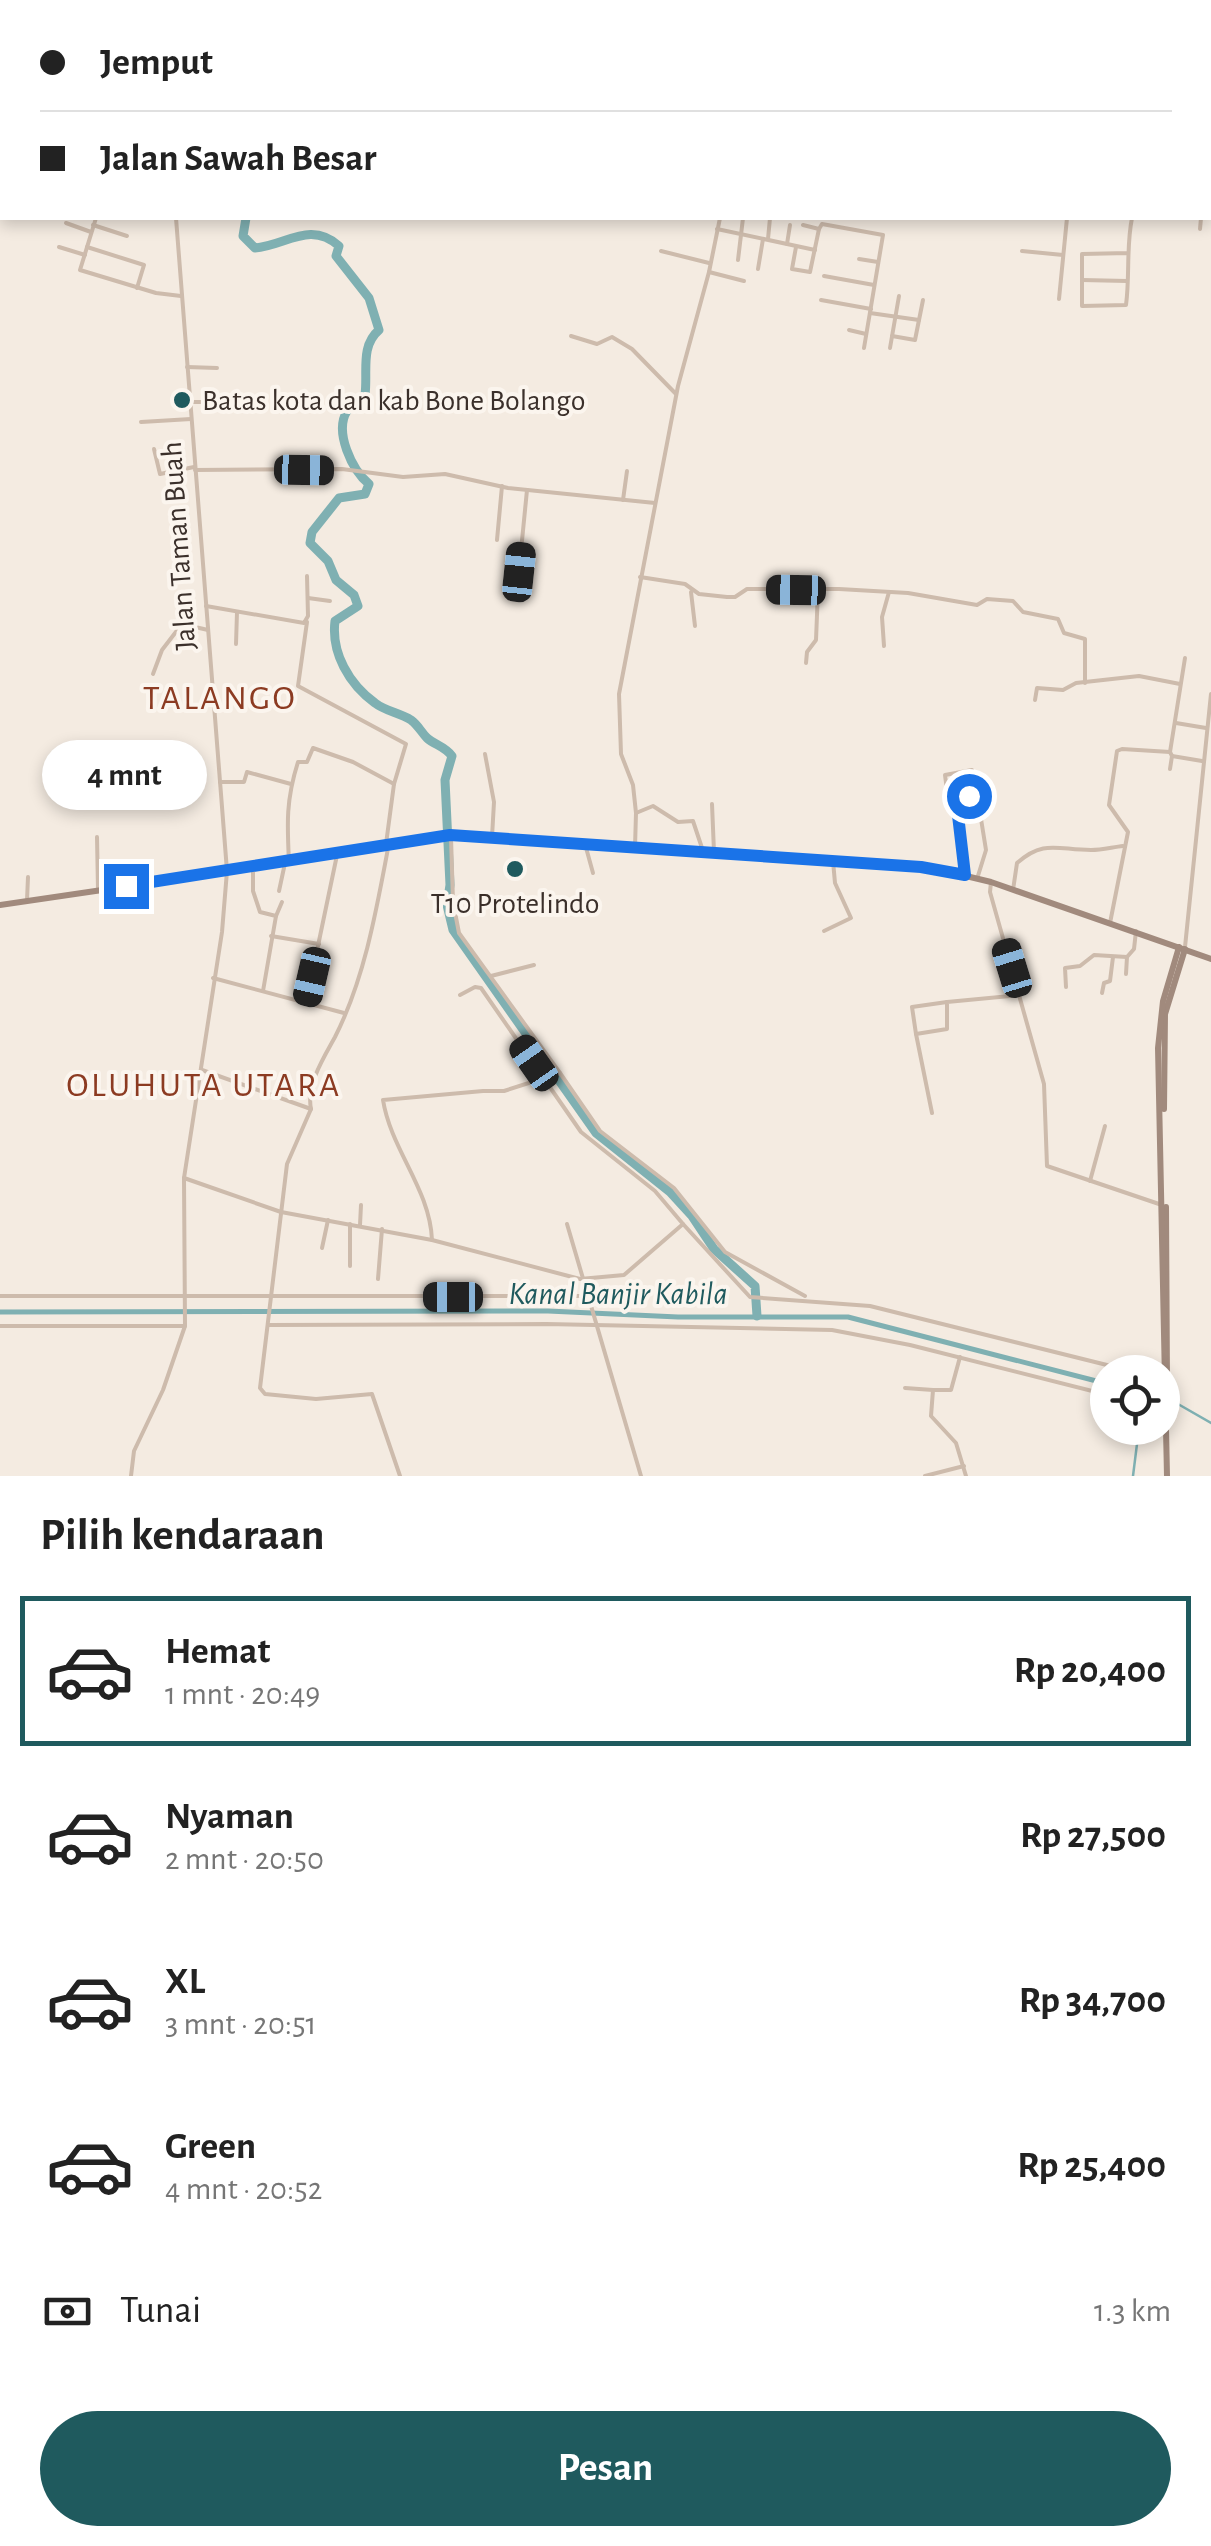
<!DOCTYPE html>
<html lang="id">
<meta charset="utf-8">
<style>
body{margin:0;font-family:"Alegreya Sans",sans-serif;background:#f6f6f6;color:#222;height:100vh;display:flex;flex-direction:column;font-size:38px;white-space:nowrap}
*{box-sizing:border-box;margin:0}
p{font-size:32px;color:#767676}
.icon{flex:none;width:55px;height:55px;fill:none;stroke:currentColor;stroke-width:2;stroke-linecap:round;stroke-linejoin:round}
.map{position:relative;height:1476px;overflow:hidden}
.drawer{display:flex;flex-direction:column;background:#fff;flex:1}
.drawer>*{flex:none}
.top-card{position:absolute;left:0px;top:0px;width:1212px;height:220px;box-shadow:0 5px 15px #0003;display:grid;align-content:center;height:220px;padding:0 40px;background:#fff}
.fabs{position:absolute;left:1090px;top:1355px;display:grid;gap:20px}
.fabs a{display:grid;place-items:center;width:90px;height:90px;border-radius:50%;background:#fff;box-shadow:0 5px 15px #0003;font-size:50px}
.end{position:absolute;width:45px;height:45px;margin:-22px;border:12px solid #1a73e8;background:#fff;box-shadow:0 0 0 5px #fff}
.from{border-radius:50%}
.bubble{position:absolute;height:70px;border-radius:35px;background:#fff;box-shadow:0 5px 15px #0003;font-size:32px;font-weight:700;line-height:70px;text-align:center}
.car{position:absolute;width:30px;height:60px;margin:-30px -15px;border-radius:12px;box-shadow:0 0 8px 2px #0007;background:linear-gradient(#222 24%,#8ab4d8 0 40%,#222 0 76%,#8ab4d8 0 86%,#222 0)}
.top-card b{display:flex;align-items:center;gap:35px;height:95px;font-size:38px}
.top-card b+b{border-top:2px solid #e0e0e0}
.top-card i{width:25px;height:25px;background:#222}
ul{padding:0;list-style:none}
li{display:flex;align-items:center;gap:30px;height:150px;margin:0 20px 15px;padding:0 20px;border:5px solid transparent;border-radius:0px}
li div{flex:1}
li b{display:block;font-size:38px}
li em{font-style:normal;font-weight:700}
li.active{border-color:#1f5a5e}
li>.icon{width:90px;height:90px;stroke-width:1.5}
h2{padding:0 40px;font-size:45px;line-height:120px}
.pay{display:flex;align-items:center;gap:25px;height:110px;padding:0 40px;font-size:38px}
.pay p{margin-inline-start:auto}
.cta{display:flex;gap:20px;margin-top:auto;padding:20px 40px}
.cta a{flex:1;height:115px;border-radius:60px;background:#1f5a5e;color:#fff;font-size:40px;font-weight:700;line-height:115px;text-align:center}
.map>svg:first-child{display:block}
.lines{fill:none;stroke-linecap:round;stroke-linejoin:round}
.stream{stroke:#7fb0b2;stroke-width:2.5}
.canal{stroke:#7fb0b2;stroke-width:5}
.river{stroke:#7fb0b2;stroke-width:9}
.minor{stroke:#cdbbac;stroke-width:4}
.tertiary{stroke:#cdbbac;stroke-width:5}
.secondary{stroke:#a18a7d;stroke-width:6}
.primary{stroke:#7d675c;stroke-width:8}
.route{stroke:#1a73e8;stroke-width:12}
.poi-dot{fill:#1f5a5e;stroke:#fbf5ee;stroke-width:4}
.labels{text-anchor:middle;stroke-width:8;stroke-linejoin:round;paint-order:stroke}
.poi-label{font-size:30px;fill:#3b302b;stroke:#fbf5ee;text-anchor:start}
.street-label{font-size:30px;fill:#3b302b;stroke:#fbf5ee}
.water-label{font-size:32px;font-style:italic;fill:#1f5a5e;stroke:#fbf5ee}
.quarter-label{font-size:35px;letter-spacing:2.5px;fill:#8c3b22;stroke:#fbf5ee}
</style>
<div class="map">
<svg width="1211" height="1476" viewBox="0 0 1211 1476">
<rect width="100%" height="100%" fill="#f4ebe1"/>
<g class="lines">
<g class="stream">
<polyline points="1171,1400 1211,1423"/>
<polyline points="1133,1476 1139,1428"/>
</g>
<polyline class="canal" points="0,1312 548,1311 678,1317 848,1317 1108,1384"/>
<g class="river">
<polyline points="286,0 286,2"/>
<path d="M246 218 243 236 255 248C285 246 310 220 339 246L336 256 369 298 379 330C360 346 368 372 365 395 360 400 352 405 347 411 334 432 352 470 369 484L365 494 339 498 312 532 310 543 328 561 336 580 354 595 358 606 335 621C331 653 349 684 375 703 385 711 400 713 411 720 418 725 421 732 427 738 435 745 444 746 452 756L445 780 450 885 447 905 453 930 596 1133 670 1192 692 1216 714 1249 755 1286 757 1316"/>
</g>
<g class="minor">
<polyline points="394,0 394,2"/>
<polyline points="161,2 162,0"/>
<polyline points="488,2 488,0"/>
<polyline points="1084,2 1084,0"/>
<polyline points="1210,196 1211,196"/>
<polyline points="96,218 80,270 156,293 181,296"/>
<polyline points="66,223 91,232"/>
<polyline points="93,225 127,236"/>
<polyline points="803,225 819,229 822,224 883,235 864,348"/>
<polyline points="717,229 815,250"/>
<polyline points="1200,229 1201,218"/>
<polyline points="768,239 770,218"/>
<polyline points="787,244 790,225"/>
<polyline points="59,247 85,255"/>
<polyline points="87,247 144,265 137,288"/>
<polyline points="796,247 792,269 810,272 819,229"/>
<polyline points="661,251 709,263"/>
<polyline points="1022,251 1063,255"/>
<path d="M1128 253 1082 254V306L1126 305C1130 276 1126 247 1132 218"/>
<polyline points="859,259 878,262"/>
<polyline points="738,260 743,218"/>
<polyline points="758,269 763,239"/>
<polyline points="709,272 744,281"/>
<polyline points="824,276 874,285"/>
<polyline points="1082,280 1127,281"/>
<polyline points="1059,299 1067,218"/>
<polyline points="821,300 871,309"/>
<polyline points="870,313 919,320 923,300"/>
<polyline points="849,330 866,334"/>
<polyline points="571,336 597,344 612,337 632,349 676,394"/>
<polyline points="892,336 915,340 919,320"/>
<polyline points="890,348 899,296"/>
<polyline points="187,367 217,368"/>
<polyline points="189,402 215,402"/>
<polyline points="141,422 191,419"/>
<polyline points="154,449 160,474 194,467"/>
<polyline points="195,470 342,469 403,477 445,474 508,488 655,503"/>
<polyline points="623,500 627,471"/>
<polyline points="497,540 502,486"/>
<polyline points="519,571 527,490"/>
<polyline points="640,577 685,584 699,594 727,597 735,597 747,589 839,589 908,593 977,605 987,599 1013,601 1023,612 1058,619 1064,633 1085,639 1085,683"/>
<polyline points="691,592 695,626"/>
<polyline points="308,598 330,601"/>
<polyline points="206,606 304,623 308,616 307,576"/>
<polyline points="307,622 298,686 406,744 394,784 386,844"/>
<polyline points="236,644 237,612"/>
<polyline points="884,646 882,617 889,592"/>
<polyline points="1185,658 1170,752 1172,756 1202,761"/>
<polyline points="806,663 807,652 816,640 818,590"/>
<polyline points="153,674 162,650 182,624 208,630"/>
<polyline points="1035,700 1037,688 1063,690 1076,683 1139,676 1180,684"/>
<polyline points="1176,723 1206,728"/>
<polyline points="485,754 494,802 492,837"/>
<polyline points="1170,769 1172,756"/>
<polyline points="220,782 244,782 247,772 291,784"/>
<polyline points="956,798 977,794 986,850 977,879"/>
<polyline points="712,804 714,852"/>
<polyline points="636,813 653,806 678,822 693,821 703,851"/>
<polyline points="97,837 98,890"/>
<path d="M389 843C377 907 365 978 335 1037 324 1057 306 1085 311 1109L287 1164 260 1388 265 1394 316 1399 372 1394 400 1476"/>
<polyline points="585,844 593,873"/>
<polyline points="635,847 636,813 633,785 621,754 619,694 678,386 709,272 720,218"/>
<path d="M289 862C287 823 286 800 298 762H307L313 748 353 762 394 784"/>
<polyline points="253,867 253,891 260,912 276,916 263,991"/>
<polyline points="965,875 956,798 948,798 945,775 972,770 977,794"/>
<polyline points="991,882 990,892 1044,1084 1047,1166 1159,1204"/>
<path d="M1013 890 1017 863C1044 839 1058 850 1091 850 1102 850 1113 847 1123 846"/>
<polyline points="279,891 285,863"/>
<polyline points="27,900 28,877"/>
<polyline points="276,916 282,902"/>
<polyline points="1110,923 1128,832 1109,805 1117,751 1122,749 1170,752"/>
<polyline points="824,931 851,918 835,883 833,861"/>
<polyline points="271,936 319,944"/>
<polyline points="1185,947 1211,694"/>
<polyline points="1126,974 1127,957"/>
<polyline points="491,976 534,965"/>
<polyline points="213,978 344,1013"/>
<polyline points="1066,987 1065,968 1080,966 1094,955 1127,957 1134,949 1136,931"/>
<polyline points="1102,993 1104,983 1110,981 1113,957"/>
<polyline points="306,1003 337,855"/>
<polyline points="916,1034 912,1007 947,1002"/>
<polyline points="202,1070 311,1109"/>
<polyline points="560,1073 600,1131 674,1188 725,1252 805,1296"/>
<polyline points="932,1113 916,1034 947,1029 947,1002 1020,995"/>
<polyline points="184,1178 281,1212 432,1240 580,1279 624,1275 683,1224 655,1191 581,1132 481,988 475,987 460,995"/>
<polyline points="1090,1181 1105,1126"/>
<polyline points="350,1224 350,1266"/>
<polyline points="567,1224 641,1476"/>
<polyline points="683,1224 750,1297 870,1306 1135,1372"/>
<polyline points="360,1225 361,1205"/>
<path d="M432 1240C430 1189 391 1150 383 1100L483 1091H504L560 1073 459 933 453 902 451 837"/>
<polyline points="322,1248 328,1220"/>
<polyline points="378,1279 382,1229"/>
<polyline points="0,1296 588,1296"/>
<polyline points="269,1325 546,1324 832,1330 910,1345 1108,1395"/>
<polyline points="0,1326 185,1326"/>
<polyline points="960,1357 951,1390 933,1390 931,1416 956,1443 966,1476"/>
<polyline points="905,1388 933,1390"/>
<polyline points="131,1476 134,1451 163,1390 185,1326 184,1178 222,932 227,871 176,218"/>
<polyline points="925,1476 964,1466"/>
</g>
<g class="tertiary">
<polyline points="168,0 172,2"/>
<polyline points="1210,160 1211,160"/>
</g>
<g class="secondary">
<polyline points="0,905 286,863 424,837 492,837 941,870 991,882 1211,959"/>
<polyline points="1164,1109 1165,1014 1185,949"/>
<polyline points="1166,1207 1167,1384"/>
<polyline points="1167,1476 1158,1048 1163,1001 1179,947"/>
</g>
<polyline class="primary" points="1062,0 1062,2"/>
</g>
<g class="lines">
<polyline class="route" points="126,886 450,835 921,867 965,875 956,798 969,796"/>
</g>
<g class="poi-dot">
<circle cx="182" cy="400" r="10"/>
<circle cx="515" cy="869" r="10"/>
</g>
<g class="labels">
<g class="poi-label">
<text x="202" y="410">Batas kota dan kab Bone Bolango</text>
<text x="515" y="913" text-anchor="middle">T10 Protelindo</text>
</g>
<g class="street-label">
<text transform="translate(178 546) rotate(-94)" y="10">Jalan Taman Buah</text>
</g>
<g class="water-label">
<text x="618" y="1304">Kanal Banjir Kabila</text>
</g>
<g class="quarter-label">
<text x="220" y="709">TALANGO</text>
<text x="204" y="1096">OLUHUTA UTARA</text>
</g>
</g>
</svg>
<div class="fabs">
<a><svg class="icon" aria-label="locate" viewBox="0 0 24 24"><circle cx="12" cy="12" r="6"/><path d="M12 2v4M12 18v4M2 12h4M18 12h4"/></svg></a>
</div>
<i class="end from" style="left:969px;top:796px"></i>
<i class="end" style="left:126px;top:886px"></i>
<div class="bubble" style="left:42px;top:740px;width:165px">4 mnt</div>
<i class="car" style="left:304px;top:470px;rotate:91deg"></i>
<i class="car" style="left:519px;top:572px;rotate:6deg"></i>
<i class="car" style="left:796px;top:590px;rotate:271deg"></i>
<i class="car" style="left:1012px;top:968px;rotate:343deg"></i>
<i class="car" style="left:312px;top:977px;rotate:193deg"></i>
<i class="car" style="left:534px;top:1063px;rotate:325deg"></i>
<i class="car" style="left:453px;top:1297px;rotate:270deg"></i>
<div class="top-card">
<b><i class="from"></i>Jemput</b>
<b><i></i>Jalan Sawah Besar</b>
</div>
</div>
<section class="drawer">
<h2>Pilih kendaraan</h2>
<ul>
<li class="active"><svg class="icon" aria-label="car" viewBox="0 0 24 24"><path d="M5 17H2v-5l4-1 3-4h7l3 4 3 1v5h-3M9 17h6M6 11h13"/><circle cx="7" cy="17" r="2"/><circle cx="17" cy="17" r="2"/></svg><div><b>Hemat</b><p>1 mnt · 20:49</p></div><em>Rp 20,400</em></li>
<li><svg class="icon" aria-label="car" viewBox="0 0 24 24"><path d="M5 17H2v-5l4-1 3-4h7l3 4 3 1v5h-3M9 17h6M6 11h13"/><circle cx="7" cy="17" r="2"/><circle cx="17" cy="17" r="2"/></svg><div><b>Nyaman</b><p>2 mnt · 20:50</p></div><em>Rp 27,500</em></li>
<li><svg class="icon" aria-label="car" viewBox="0 0 24 24"><path d="M5 17H2v-5l4-1 3-4h7l3 4 3 1v5h-3M9 17h6M6 11h13"/><circle cx="7" cy="17" r="2"/><circle cx="17" cy="17" r="2"/></svg><div><b>XL</b><p>3 mnt · 20:51</p></div><em>Rp 34,700</em></li>
<li><svg class="icon" aria-label="car" viewBox="0 0 24 24"><path d="M5 17H2v-5l4-1 3-4h7l3 4 3 1v5h-3M9 17h6M6 11h13"/><circle cx="7" cy="17" r="2"/><circle cx="17" cy="17" r="2"/></svg><div><b>Green</b><p>4 mnt · 20:52</p></div><em>Rp 25,400</em></li>
</ul>
<div class="pay"><svg class="icon" aria-label="cash" viewBox="0 0 24 24"><path d="M3 7h18v10H3z"/><circle cx="12" cy="12" r="2"/></svg>Tunai<p>1.3 km</p></div>
<div class="cta"><a>Pesan</a></div>
</section>
